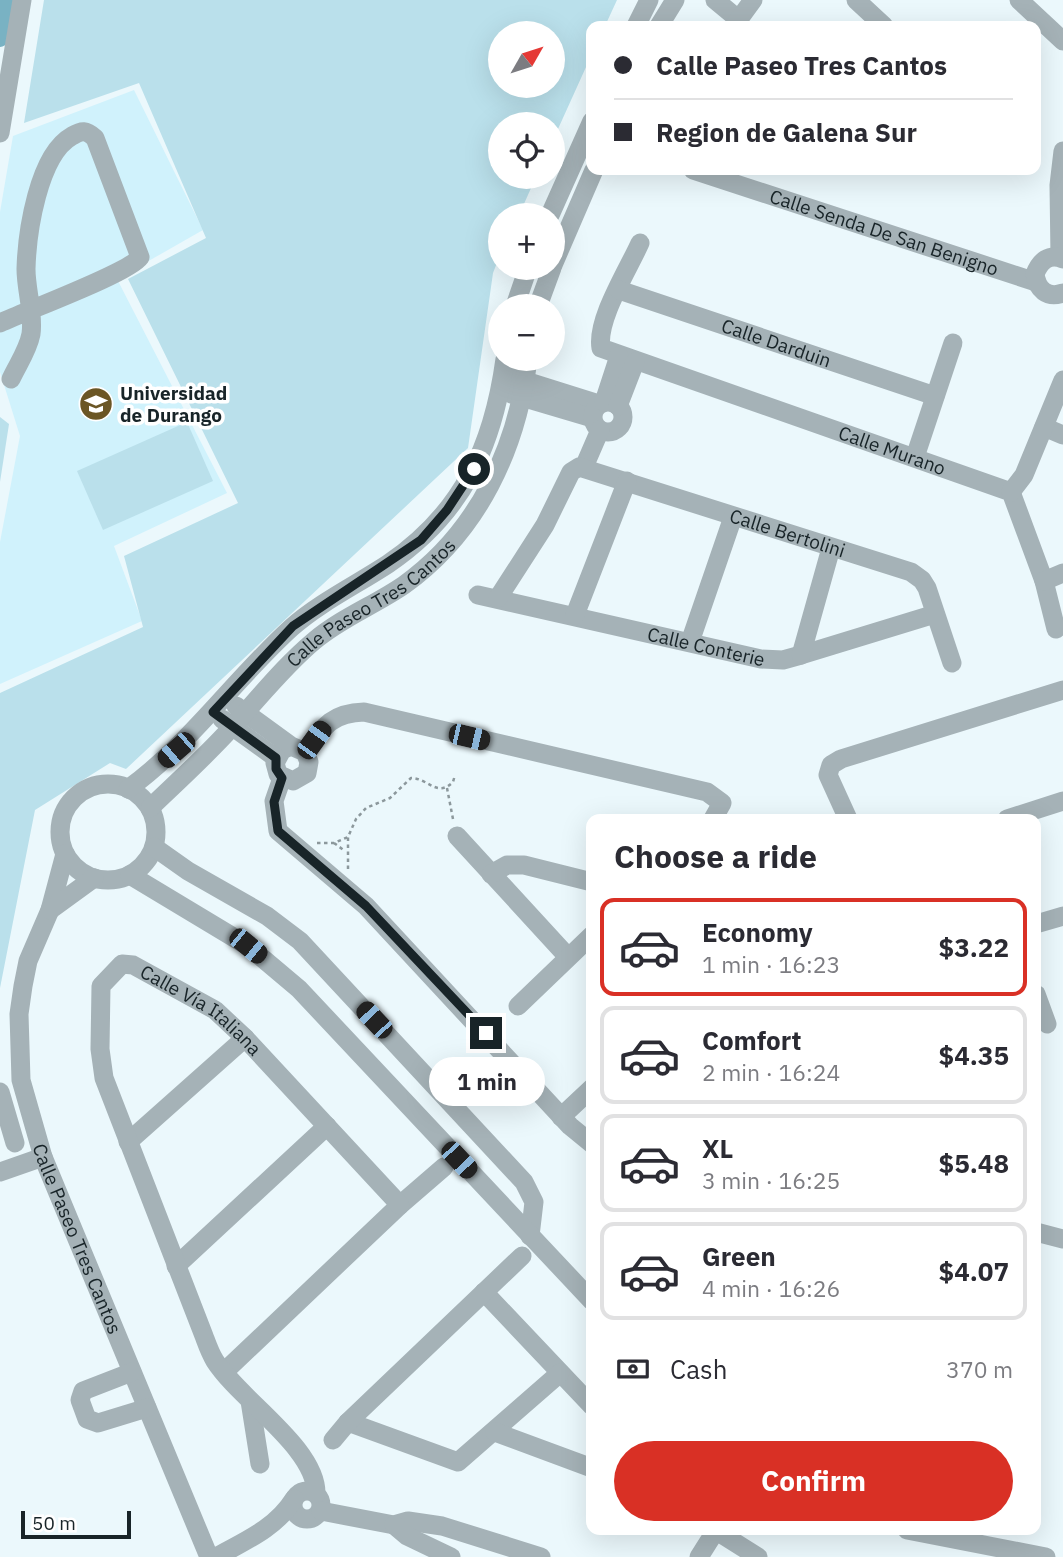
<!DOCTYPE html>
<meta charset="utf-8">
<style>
body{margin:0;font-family:"IBM Plex Sans",sans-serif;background:#f7f7f7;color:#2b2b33;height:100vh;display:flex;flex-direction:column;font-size:26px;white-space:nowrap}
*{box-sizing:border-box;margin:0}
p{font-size:23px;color:#7c7c81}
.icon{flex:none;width:38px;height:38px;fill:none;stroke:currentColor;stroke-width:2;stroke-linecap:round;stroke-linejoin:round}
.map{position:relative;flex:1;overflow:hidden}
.panel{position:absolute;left:586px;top:814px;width:455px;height:721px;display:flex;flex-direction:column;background:#fff;border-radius:14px;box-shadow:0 7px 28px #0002}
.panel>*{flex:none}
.banner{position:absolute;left:586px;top:21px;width:455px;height:154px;border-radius:14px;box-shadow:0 7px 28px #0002;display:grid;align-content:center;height:154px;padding:0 28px;background:#fff}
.needle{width:46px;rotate:51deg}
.controls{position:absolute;left:488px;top:21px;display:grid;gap:14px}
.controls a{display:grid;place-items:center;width:77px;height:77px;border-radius:50%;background:#fff;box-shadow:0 7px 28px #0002;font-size:35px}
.scale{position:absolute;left:21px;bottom:18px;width:110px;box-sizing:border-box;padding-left:7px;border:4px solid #182428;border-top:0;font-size:19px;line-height:24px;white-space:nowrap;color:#182428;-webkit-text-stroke:5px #fff;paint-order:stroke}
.end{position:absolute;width:32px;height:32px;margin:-16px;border:9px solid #182428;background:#fff;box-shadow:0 0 0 4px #fff}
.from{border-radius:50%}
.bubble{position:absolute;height:49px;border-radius:24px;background:#fff;box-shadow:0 7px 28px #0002;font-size:23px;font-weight:700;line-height:49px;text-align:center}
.car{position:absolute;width:21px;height:42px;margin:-21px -10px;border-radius:9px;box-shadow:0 0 5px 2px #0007;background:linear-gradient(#222 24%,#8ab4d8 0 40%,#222 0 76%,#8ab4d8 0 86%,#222 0)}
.banner b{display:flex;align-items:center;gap:24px;height:66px;font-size:26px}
.banner b+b{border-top:2px solid #e1e1e2}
.banner i{width:18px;height:18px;background:#2b2b33}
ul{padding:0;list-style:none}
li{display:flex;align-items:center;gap:21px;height:98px;margin:0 14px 10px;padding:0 14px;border:4px solid #e1e1e2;border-radius:14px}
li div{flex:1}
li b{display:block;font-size:26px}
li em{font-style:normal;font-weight:700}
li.current{border-color:#d93025}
li>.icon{width:63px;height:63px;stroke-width:1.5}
h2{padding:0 28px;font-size:32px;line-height:84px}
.pay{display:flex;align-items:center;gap:18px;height:77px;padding:0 28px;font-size:26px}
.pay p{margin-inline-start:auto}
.button{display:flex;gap:14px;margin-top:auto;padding:14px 28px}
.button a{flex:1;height:80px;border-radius:42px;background:#d93025;color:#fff;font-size:28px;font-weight:700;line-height:80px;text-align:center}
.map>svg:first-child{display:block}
.built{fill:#d0f2fc}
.green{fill:#bae0eb;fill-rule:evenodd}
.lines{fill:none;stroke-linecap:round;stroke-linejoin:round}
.canal{stroke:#79b2c3;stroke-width:16}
.path{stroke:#8c989c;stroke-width:2.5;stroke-dasharray:3.5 3.5;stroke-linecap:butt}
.minor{stroke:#a5b2b7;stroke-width:19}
.route{stroke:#182428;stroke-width:9}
.labels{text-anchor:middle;stroke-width:7;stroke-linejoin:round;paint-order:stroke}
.street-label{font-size:19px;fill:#182428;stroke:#fff}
.poi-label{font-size:19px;font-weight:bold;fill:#182428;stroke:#fff;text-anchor:start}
</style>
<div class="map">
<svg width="1063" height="1557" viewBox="0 0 1063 1557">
<rect width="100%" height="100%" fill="#ebf8fc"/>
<polygon class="built" points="134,90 203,230 117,279 227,493 114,546 142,621 0,684 0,542 20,436 0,372 0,212 13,136"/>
<g class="green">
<path d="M44 0H617L605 26H592L591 56 553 140V124H500V177H536L519 215H500V255L493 273 468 448 126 769 110 763 35 810 0 988V693L143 627 124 556 238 503 128 279 206 238 139 83 24 123ZM500 33H553V86H500Z"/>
<polygon points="0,417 9,424 0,482"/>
<polygon points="187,422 213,481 103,530 77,471"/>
</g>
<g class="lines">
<polyline class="canal" points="0,39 7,0"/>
<g class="path">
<polyline points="447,788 453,819"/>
<polyline points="317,843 334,843 348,837"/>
<polyline points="334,843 345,851"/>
<path d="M348 869V837L356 819 366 808 390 798 411 778C428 778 437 798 453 782L455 775"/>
</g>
<g class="minor">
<polyline points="715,0 738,19"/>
<polyline points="856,0 884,26"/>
<polyline points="1019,0 1063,41"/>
<polyline points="636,26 649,0"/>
<polyline points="659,26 675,0"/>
<polyline points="734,26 753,0"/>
<polyline points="0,133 22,0"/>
<path id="s1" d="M693 170 1036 282"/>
<polyline points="550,215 592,121"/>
<path id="s2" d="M640 243C628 270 596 320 601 348L1011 492 1044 581 1056 629"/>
<polyline points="1060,257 1059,185 1063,151"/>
<path d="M1063 259C1049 253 1040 261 1035 274 1037 289 1047 299 1063 293"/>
<polyline points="553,265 594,170"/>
<path id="s3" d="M619 290 935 396"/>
<polyline points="515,306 528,268"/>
<polyline points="538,306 552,268"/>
<path d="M0 323C25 311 129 273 140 257L95 138C86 130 82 130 72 136 38 155 27 233 26 269 26 290 34 313 31 334 28 350 18 364 11 379"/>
<polyline points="513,377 599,404"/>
<polyline points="511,394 592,418"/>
<circle cx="608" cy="417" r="15"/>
<polyline points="604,402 619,356"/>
<polyline points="618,406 635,362"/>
<polyline points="1044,427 1063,435"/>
<polyline points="915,457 953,343"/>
<polyline points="584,467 600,430"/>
<polyline points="1011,492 1024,475 1063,380"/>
<polyline points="1044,581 1063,573"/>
<path id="s4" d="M478 595 761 659 783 660 801 655 935 614"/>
<path id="s5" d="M498 598 545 525 571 472 579 467 911 572 922 580 927 588 952 663"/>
<polyline points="575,615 627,481"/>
<polyline points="690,642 733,517"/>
<polyline points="801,655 831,548"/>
<polyline points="236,706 291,746 305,752 309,762 307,773 293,781 278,774 275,763 282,750 291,746"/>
<polyline points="222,719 276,758"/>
<path d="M305 752C323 727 331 713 364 712L707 792 722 803 713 819"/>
<polyline points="282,778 274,801 278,831 366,906 570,1126 592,1144"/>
<circle cx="108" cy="832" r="48"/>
<path d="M128 789C191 743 234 680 291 628 319 603 356 585 388 564 463 513 493 446 505 359"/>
<path id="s6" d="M150 808C178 781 207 755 233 726 259 698 284 666 314 641 341 618 375 605 404 585 479 531 517 448 528 359"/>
<polyline points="848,819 828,775 831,765 841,759 1063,690"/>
<polyline points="1007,819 1063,801"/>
<polyline points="457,836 568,957"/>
<polyline points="154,847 188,871 267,916 300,941 524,1182 534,1202 530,1236"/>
<path id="s7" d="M65 854 50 910 28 961 23 986 19 1014 21 1080 43 1157 209 1557"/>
<polyline points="491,874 507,865 524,865 592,882"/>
<polyline points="130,875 248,946 299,989 592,1301"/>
<polyline points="50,910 94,878"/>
<polyline points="1036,924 1063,916"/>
<polyline points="1036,994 1047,1024"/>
<polyline points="518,1006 592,935"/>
<polyline points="0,1092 15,1143"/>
<polyline points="561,1117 592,1088"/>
<polyline points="128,1142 245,1038"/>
<polyline points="0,1172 43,1157"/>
<polyline points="1036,1232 1063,1239"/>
<polyline points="176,1266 327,1126"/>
<polyline points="484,1292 592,1406"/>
<polyline points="132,1372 83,1391 80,1400 87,1419 98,1423 147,1408"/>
<polyline points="224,1372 400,1205 444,1167"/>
<polyline points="250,1401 260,1464"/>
<polyline points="348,1422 458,1462 560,1373"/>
<polyline points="495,1432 592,1468"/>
<polyline points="333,1440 348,1422 522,1256"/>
<circle cx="307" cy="1505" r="14"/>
<path id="s8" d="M316 1494C317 1448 240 1400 215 1361 210 1353 207 1344 204 1336L104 1078 100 1049 101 986 122 964 133 965 215 1010 245 1038 400 1205"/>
<polyline points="321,1511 394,1525 408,1521 442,1526 541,1557"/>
<polyline points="394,1525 407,1536 451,1557"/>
<polyline points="715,1530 758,1557"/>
<polyline points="907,1530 1046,1557"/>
<path d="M216 1557C245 1541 276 1528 294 1499"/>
<polyline points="699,1557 716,1530"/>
</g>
</g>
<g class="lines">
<polyline class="route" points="474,469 447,510 421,540 293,626 213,712 276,758 276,769 282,778 274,802 278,831 366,906 486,1033"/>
</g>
<defs>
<g id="university-disc" transform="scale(1.75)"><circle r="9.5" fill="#6b5625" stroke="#fff"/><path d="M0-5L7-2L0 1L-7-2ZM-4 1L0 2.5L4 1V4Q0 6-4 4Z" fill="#fff"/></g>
</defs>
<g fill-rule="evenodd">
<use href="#university-disc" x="96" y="404"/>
</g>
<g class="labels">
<g class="street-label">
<text dy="7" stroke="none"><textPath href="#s1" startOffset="201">Calle Senda De San Benigno</textPath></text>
<text dy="7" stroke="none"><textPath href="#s3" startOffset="166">Calle Darduin</textPath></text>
<text dy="7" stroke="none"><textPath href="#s2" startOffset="422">Calle Murano</textPath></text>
<text dy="7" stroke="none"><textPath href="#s5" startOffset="374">Calle Bertolini</textPath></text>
<text dy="7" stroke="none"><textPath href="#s6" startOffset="303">Calle Paseo Tres Cantos</textPath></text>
<text dy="7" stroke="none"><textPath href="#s4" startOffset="234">Calle Conterie</textPath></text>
<text dy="7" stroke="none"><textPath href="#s8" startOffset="690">Calle Vía Italiana</textPath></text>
<text dy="7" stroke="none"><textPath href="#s7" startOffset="402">Calle Paseo Tres Cantos</textPath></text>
</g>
<g class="poi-label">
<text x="120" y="400">Universidad<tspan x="120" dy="22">de Durango</tspan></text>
</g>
</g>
</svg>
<div class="controls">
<a><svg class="needle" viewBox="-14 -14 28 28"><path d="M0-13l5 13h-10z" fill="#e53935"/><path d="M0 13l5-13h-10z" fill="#7c7c81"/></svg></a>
<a><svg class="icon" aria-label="locate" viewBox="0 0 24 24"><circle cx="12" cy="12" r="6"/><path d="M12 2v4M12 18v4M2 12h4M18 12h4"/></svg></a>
<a>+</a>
<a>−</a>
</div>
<div class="scale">50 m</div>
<i class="end from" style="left:474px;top:469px"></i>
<i class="end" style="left:486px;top:1033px"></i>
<div class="bubble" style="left:429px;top:1057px;width:116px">1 min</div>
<i class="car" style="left:469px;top:737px;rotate:103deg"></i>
<i class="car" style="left:314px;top:740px;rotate:36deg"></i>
<i class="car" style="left:176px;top:750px;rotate:229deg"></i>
<i class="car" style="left:248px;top:946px;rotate:129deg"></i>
<i class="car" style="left:374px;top:1020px;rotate:317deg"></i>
<i class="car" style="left:459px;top:1160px;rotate:137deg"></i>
<div class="banner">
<b><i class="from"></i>Calle Paseo Tres Cantos</b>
<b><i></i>Region de Galena Sur</b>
</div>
<section class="panel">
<h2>Choose a ride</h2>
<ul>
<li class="current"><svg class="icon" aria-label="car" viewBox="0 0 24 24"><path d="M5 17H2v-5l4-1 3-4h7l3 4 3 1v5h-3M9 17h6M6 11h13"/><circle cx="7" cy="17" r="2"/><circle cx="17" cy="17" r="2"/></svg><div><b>Economy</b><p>1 min · 16:23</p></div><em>$3.22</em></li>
<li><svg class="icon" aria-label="car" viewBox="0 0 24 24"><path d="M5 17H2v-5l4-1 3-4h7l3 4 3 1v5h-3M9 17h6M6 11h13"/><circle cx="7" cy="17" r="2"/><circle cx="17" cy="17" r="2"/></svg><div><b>Comfort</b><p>2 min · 16:24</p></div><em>$4.35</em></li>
<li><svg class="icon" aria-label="car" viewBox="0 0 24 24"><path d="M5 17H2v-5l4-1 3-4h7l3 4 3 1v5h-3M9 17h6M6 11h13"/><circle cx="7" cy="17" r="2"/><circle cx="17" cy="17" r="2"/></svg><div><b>XL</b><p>3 min · 16:25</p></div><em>$5.48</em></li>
<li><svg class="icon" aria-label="car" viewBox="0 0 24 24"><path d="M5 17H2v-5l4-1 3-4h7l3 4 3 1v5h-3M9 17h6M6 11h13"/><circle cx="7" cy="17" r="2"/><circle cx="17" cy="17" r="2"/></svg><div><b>Green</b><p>4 min · 16:26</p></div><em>$4.07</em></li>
</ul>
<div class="pay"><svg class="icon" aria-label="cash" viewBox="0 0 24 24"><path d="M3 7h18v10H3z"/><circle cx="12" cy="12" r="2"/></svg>Cash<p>370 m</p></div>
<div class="button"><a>Confirm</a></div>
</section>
</div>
